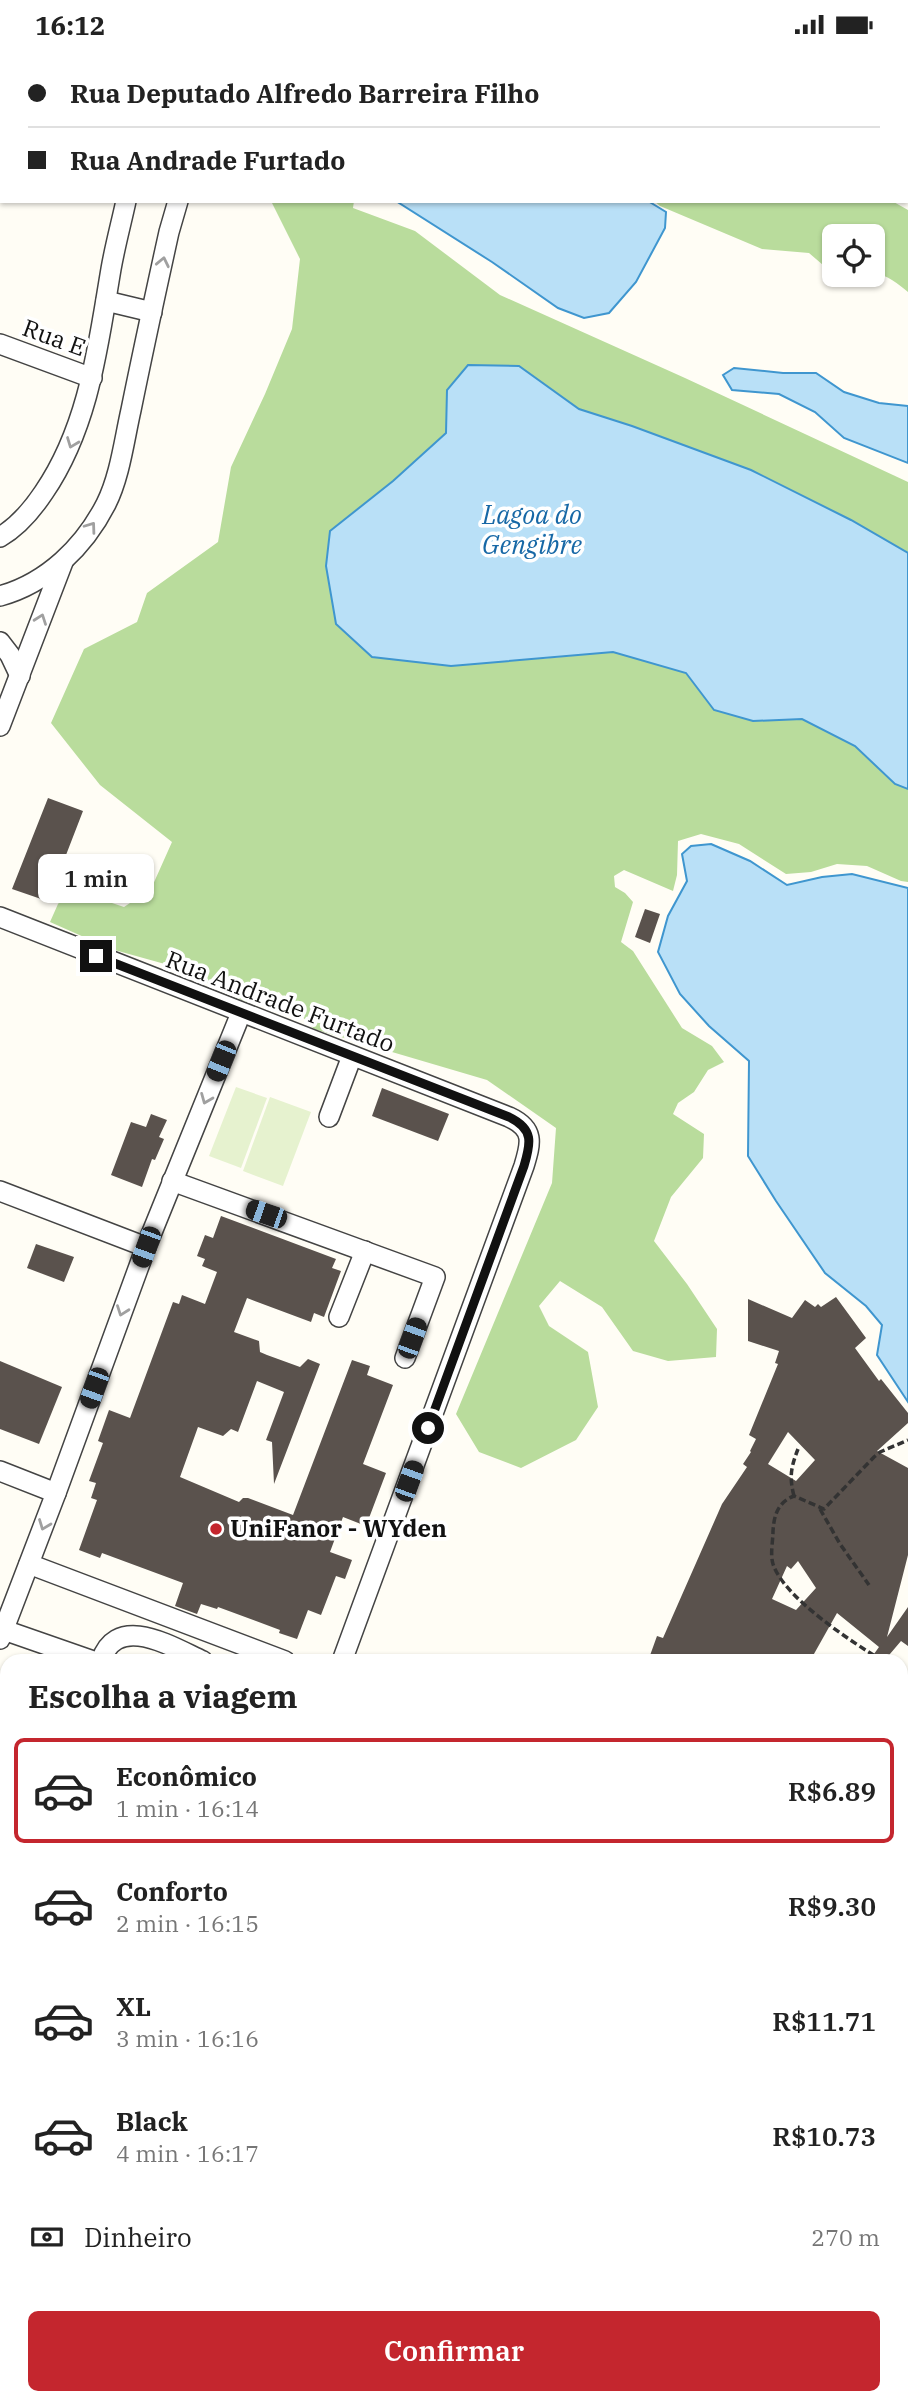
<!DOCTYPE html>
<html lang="pt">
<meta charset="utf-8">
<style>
body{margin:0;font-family:"IBM Plex Serif",serif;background:#f6f6f6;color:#222;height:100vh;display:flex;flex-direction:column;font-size:26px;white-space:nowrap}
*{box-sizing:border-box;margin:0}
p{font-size:23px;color:#767676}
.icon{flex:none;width:38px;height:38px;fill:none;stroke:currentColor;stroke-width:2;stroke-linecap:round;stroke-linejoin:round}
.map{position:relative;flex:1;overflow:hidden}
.side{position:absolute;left:0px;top:1605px;width:908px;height:751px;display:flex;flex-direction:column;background:#fff;border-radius:21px 21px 0 0;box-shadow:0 2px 5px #0004}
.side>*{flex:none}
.top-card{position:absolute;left:0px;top:0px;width:908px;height:154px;box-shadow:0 2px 5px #0004;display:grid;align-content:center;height:154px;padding:0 28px;background:#fff}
.fabs{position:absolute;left:822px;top:175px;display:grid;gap:14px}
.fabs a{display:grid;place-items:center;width:63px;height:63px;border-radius:10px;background:#fff;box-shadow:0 2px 5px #0004;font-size:35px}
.end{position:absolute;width:32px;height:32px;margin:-16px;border:9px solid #111;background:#fff;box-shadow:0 0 0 4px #fff}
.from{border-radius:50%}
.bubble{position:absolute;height:49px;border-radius:10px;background:#fff;box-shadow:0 2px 5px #0004;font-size:23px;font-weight:600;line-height:49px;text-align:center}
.car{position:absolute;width:21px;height:42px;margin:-21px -10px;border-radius:9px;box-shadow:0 0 5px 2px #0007;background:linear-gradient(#222 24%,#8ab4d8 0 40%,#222 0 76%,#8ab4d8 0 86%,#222 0)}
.top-card b{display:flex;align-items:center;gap:24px;height:66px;font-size:26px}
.top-card b+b{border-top:2px solid #e0e0e0}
.top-card i{width:18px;height:18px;background:#222}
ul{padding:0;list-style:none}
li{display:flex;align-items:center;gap:21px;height:105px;margin:0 14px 10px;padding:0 14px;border:4px solid transparent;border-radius:10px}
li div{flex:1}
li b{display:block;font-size:26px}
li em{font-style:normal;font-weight:600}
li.on{border-color:#c4262e}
li>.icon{width:63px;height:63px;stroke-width:1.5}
h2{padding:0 28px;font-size:32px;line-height:84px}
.pay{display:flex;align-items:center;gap:18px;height:77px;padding:0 28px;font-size:26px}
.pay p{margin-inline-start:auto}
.action{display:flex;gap:14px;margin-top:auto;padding:14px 28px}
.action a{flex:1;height:80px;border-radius:10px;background:#c4262e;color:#fff;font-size:28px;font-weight:600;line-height:80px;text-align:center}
.status{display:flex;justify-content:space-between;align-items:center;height:49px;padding:0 35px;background:#fff;direction:ltr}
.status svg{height:19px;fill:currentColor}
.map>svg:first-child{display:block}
.green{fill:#d5ebbd}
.forest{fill:#b9dc9c}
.pitch{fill:#e6f2cf}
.water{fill:#b9e0f7;stroke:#3f96cf;stroke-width:2}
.building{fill:#5a524d;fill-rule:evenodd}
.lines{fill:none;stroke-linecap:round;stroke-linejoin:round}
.minor-casing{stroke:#444;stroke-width:22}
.major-casing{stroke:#222;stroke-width:27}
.path{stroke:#333;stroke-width:3.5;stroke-dasharray:7 3.5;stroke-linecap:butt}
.minor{stroke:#fff;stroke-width:19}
.major{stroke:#f9d66b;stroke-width:24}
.oneway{stroke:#a0a0a0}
.route{stroke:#111;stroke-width:9}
.poi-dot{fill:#c4262e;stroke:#fff;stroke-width:2.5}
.labels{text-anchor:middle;stroke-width:7;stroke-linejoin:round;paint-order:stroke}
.street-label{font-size:24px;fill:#111;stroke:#fff}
.poi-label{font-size:24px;font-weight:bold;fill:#111;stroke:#fff;text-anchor:start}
.water-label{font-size:26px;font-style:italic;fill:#1768a6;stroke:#fff}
</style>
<div class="status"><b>16:12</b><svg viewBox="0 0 49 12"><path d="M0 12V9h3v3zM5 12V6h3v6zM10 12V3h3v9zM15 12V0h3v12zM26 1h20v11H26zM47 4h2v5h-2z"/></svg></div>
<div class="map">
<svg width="908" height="2355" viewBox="0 0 908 2355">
<rect width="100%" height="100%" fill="#fffdf5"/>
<g class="green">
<polygon points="0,2031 7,2033 7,2060 0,2057"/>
<polygon points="0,2198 7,2201 7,2230 0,2228"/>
<polygon points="0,2338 7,2341 7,2348 74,2349 58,2355 0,2355"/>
</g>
<g class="forest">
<polygon points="310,0 597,0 596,2 308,2"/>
<polygon points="271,152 354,152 353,159 415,182 500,246 685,329 908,433 908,504 851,471 751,421 632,377 579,360 519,317 447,341 446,384 393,432 540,610 613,603 686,624 714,661 753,672 802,670 855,697 895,735 908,740 908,833 901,832 867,817 837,815 811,823 786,825 739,795 701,785 678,792 677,826 673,842 624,821 614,827 615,838 625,844 633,853 621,893 633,902 682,979 712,997 724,1013 708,1021 694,1043 678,1054 673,1065 704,1085 703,1109 671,1148 654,1192 687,1235 717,1280 716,1308 668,1312 633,1302 602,1258 560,1232 539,1257 549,1277 588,1303 598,1358 576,1391 521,1419 479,1403 456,1365 552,1134 556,1079 487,1031 314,980 279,943 246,953 172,917 111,900 50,873 58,855 70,840 124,858 151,840 172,793 100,736 51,674 84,600 137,573 147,544 218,493 231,418 265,345 292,280 300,210"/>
<path d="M654 152H892L908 161V243C898 235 886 224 873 225V187H835V221L823 216 809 204 762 200 660 157Z"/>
</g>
<g class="pitch">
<polygon points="236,1038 267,1049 241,1119 209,1107"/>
<polygon points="270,1048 311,1063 283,1137 243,1122"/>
</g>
<g class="water">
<polygon points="396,152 648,152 666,163 665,179 636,233 609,264 584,269 558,259 492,213"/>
<polygon points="468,316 519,317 579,360 632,377 751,421 851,471 908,504 908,740 895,735 855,697 802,670 753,672 714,661 686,624 613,603 451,617 372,608 336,575 326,517 330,482 393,432 446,384 447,341"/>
<polygon points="734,319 783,324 816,324 844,343 879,354 908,357 908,414 844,389 815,363 779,345 732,341 723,326"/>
<polygon points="711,795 750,812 787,836 822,828 852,825 908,839 908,1353 877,1306 882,1276 866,1257 825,1224 776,1152 748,1107 749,1012 709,977 680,945 658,903 668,867 687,832 682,805 691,797"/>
</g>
<g class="building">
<polygon points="48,749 83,762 49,850 45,848 44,851 12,840"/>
<polygon points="645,860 660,865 650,894 635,888"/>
<polygon points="382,1039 449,1065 438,1092 372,1067"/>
<polygon points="151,1065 167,1071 159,1088 164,1090 155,1111 152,1110 142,1138 111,1126 131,1073 146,1078"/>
<polygon points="221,1167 336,1210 332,1219 341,1222 324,1268 314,1264 311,1273 247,1249 234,1283 259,1292 260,1303 267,1306 300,1318 308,1310 320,1315 274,1435 272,1393 266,1391 284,1343 257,1332 238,1383 231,1380 223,1387 198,1378 180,1428 239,1453 243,1449 248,1449 293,1466 352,1311 370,1317 367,1326 393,1336 363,1415 386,1424 366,1477 343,1468 330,1503 352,1511 345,1530 336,1527 321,1566 308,1561 297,1590 279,1584 280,1581 218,1558 217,1560 201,1555 197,1565 175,1557 183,1534 102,1504 100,1509 79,1501 97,1451 91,1449 96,1434 89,1432 103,1394 98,1392 109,1361 130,1369 173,1253 179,1255 182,1246 205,1255 217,1223 202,1217 205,1210 197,1207 205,1186 213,1189"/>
<polygon points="36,1195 74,1208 64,1233 27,1219"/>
<path d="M836 1248 866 1289 855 1299 879 1332 881 1330 908 1364V1374L877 1402 908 1419V1506L887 1588 908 1558V1597L901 1592 884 1612H869L879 1598 837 1564 810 1612H648L657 1587 663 1589 722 1455 747 1418 743 1415 751 1403 750 1402 756 1390 749 1386 778 1315 775 1314 779 1302 748 1292V1250L792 1269 805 1251 815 1258 818 1255 821 1258ZM788 1383 815 1411 796 1432 768 1415ZM798 1512 816 1539 796 1561 772 1550 787 1517 791 1520Z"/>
<polygon points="0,1312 62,1338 39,1395 0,1380"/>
</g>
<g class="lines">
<g class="minor-casing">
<g id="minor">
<polyline points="790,0 795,2"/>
<polyline points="889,0 896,2"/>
<polyline points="181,2 182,0"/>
<polyline points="255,2 257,0"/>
<polyline points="906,44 908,45"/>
<polyline points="106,252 152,263"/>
<polyline points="0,295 92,329"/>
<path d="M0 488C19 477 32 461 44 443 89 377 98 297 111 220 115 197 121 175 126 152"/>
<path d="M0 547C47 534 84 498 106 455 120 427 124 392 131 361 143 302 156 242 169 183L178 152"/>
<polyline points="0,593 10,606 20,627"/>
<polyline points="0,677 63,513"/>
<path d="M0 868 509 1068C535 1080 531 1094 524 1117L342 1612"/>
<polyline points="329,1068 352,1007"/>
<polyline points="172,1132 435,1228 405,1309"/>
<polyline points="0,1142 146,1198"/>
<polyline points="339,1268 365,1202"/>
<polyline points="0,1422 56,1444"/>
<polyline points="29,1515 285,1612"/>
<polyline points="4,1581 93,1612"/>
<polyline points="0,1590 56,1444 146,1198 241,964"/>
<path d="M101 1612C117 1563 172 1598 203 1612"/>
<polyline points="901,1738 908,1742"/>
<polyline points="901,1943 908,1925"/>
<polyline points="901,2023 908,2022"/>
<polyline points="0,2255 7,2258"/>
<polyline points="901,2259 908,2262"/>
<polyline points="267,2348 270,2355"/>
<polyline points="519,2348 522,2355"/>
<polyline points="548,2348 551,2355"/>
<polyline points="91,2355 106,2348"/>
<polyline points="143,2355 160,2348"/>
</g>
</g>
<g class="major-casing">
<g id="major">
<polyline points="0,1964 7,1967"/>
<polyline points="0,1999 7,2002"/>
<polyline points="901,2307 908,2310"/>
<polyline points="901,2337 908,2340"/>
</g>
</g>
<g class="path">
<path d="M794 1447C789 1428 791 1418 798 1400"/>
<polyline points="820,1460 840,1495 869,1536"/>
<path d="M883 1612C852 1593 784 1549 773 1515 770 1505 773 1492 773 1482 774 1466 778 1453 794 1447L824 1460 874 1408 880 1403 908 1391"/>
<polyline points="901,1627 908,1633"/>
<polyline points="0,2063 7,2066"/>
<polyline points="0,2194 7,2197"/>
<polyline points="7,2214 7,2216"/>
</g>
<use href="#minor" class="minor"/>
<use href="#major" class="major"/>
</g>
<defs><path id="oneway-chevron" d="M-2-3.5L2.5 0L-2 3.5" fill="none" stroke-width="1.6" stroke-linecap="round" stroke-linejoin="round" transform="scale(1.75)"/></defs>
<g class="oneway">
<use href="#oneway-chevron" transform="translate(163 213) rotate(-78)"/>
<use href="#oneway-chevron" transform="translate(72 394) rotate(111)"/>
<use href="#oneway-chevron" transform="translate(91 478) rotate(-54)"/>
<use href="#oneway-chevron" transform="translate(41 570) rotate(-70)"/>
<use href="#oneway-chevron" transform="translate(206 1050) rotate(112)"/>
<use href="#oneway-chevron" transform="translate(122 1262) rotate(110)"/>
<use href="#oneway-chevron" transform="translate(44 1476) rotate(111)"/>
</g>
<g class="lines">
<path class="route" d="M96 907 509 1068C534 1080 531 1094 524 1117L428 1379"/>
</g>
<circle class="poi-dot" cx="216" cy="1480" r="7"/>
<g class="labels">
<g class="street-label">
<text transform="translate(54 289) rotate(20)" y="8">Rua E</text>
<text transform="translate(280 953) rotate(21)" y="8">Rua Andrade Furtado</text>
</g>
<g class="poi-label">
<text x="230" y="1488">UniFanor - WYden</text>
</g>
<g class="water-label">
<text x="532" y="475">Lagoa do<tspan x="532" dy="30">Gengibre</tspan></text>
</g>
</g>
</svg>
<div class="fabs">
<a><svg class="icon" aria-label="locate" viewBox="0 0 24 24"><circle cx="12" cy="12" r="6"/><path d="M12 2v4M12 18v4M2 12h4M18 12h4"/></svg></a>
</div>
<i class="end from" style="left:428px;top:1379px"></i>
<i class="end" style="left:96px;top:907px"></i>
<div class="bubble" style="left:38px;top:805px;width:116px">1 min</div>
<i class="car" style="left:221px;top:1012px;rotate:202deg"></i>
<i class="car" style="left:266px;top:1165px;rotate:289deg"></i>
<i class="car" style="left:146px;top:1198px;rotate:200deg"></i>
<i class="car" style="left:412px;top:1289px;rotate:20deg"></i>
<i class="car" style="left:94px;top:1339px;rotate:200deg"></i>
<i class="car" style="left:409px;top:1432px;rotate:20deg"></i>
<div class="top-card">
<b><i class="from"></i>Rua Deputado Alfredo Barreira Filho</b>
<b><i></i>Rua Andrade Furtado</b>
</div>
<section class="side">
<h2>Escolha a viagem</h2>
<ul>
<li class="on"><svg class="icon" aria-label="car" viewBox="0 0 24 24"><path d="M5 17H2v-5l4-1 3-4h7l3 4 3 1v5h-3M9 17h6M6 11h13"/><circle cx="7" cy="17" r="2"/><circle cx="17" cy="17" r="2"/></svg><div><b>Econômico</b><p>1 min · 16:14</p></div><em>R$6.89</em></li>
<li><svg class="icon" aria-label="car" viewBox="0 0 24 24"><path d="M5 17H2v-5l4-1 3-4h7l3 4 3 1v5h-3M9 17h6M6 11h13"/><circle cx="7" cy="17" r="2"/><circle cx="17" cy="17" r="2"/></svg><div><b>Conforto</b><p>2 min · 16:15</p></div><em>R$9.30</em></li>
<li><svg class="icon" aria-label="car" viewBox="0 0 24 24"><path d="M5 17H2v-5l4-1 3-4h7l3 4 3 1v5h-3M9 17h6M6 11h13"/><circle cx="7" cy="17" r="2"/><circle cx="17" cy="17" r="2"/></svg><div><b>XL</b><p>3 min · 16:16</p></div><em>R$11.71</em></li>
<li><svg class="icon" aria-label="car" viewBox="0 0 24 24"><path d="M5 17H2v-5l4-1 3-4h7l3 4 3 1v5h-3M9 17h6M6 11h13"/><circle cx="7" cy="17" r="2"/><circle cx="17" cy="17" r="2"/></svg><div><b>Black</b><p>4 min · 16:17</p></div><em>R$10.73</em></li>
</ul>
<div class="pay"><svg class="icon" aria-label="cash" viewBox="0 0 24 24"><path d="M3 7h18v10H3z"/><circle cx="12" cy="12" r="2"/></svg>Dinheiro<p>270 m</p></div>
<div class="action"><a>Confirmar</a></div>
</section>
</div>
